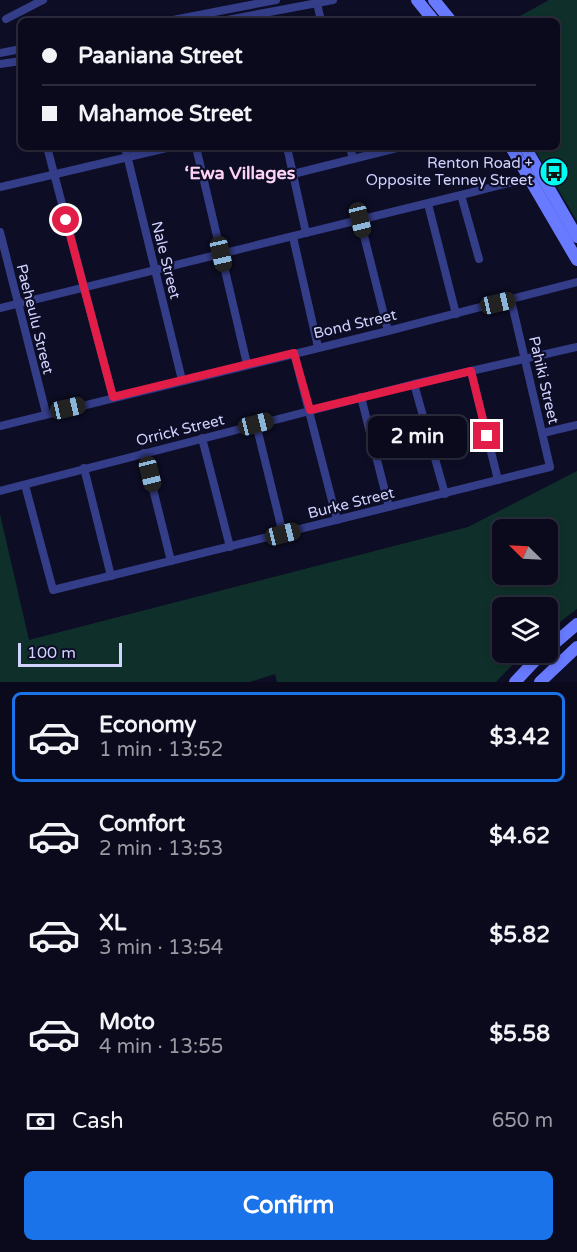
<!DOCTYPE html>
<meta charset="utf-8">
<style>
body{margin:0;font-family:"Varela Round",sans-serif;background:#181829;color:#f1f3f6;height:100vh;display:flex;flex-direction:column;font-size:22px;white-space:nowrap}
*{box-sizing:border-box;margin:0}
p{font-size:20px;color:#999aa3}
.icon{flex:none;width:33px;height:33px;fill:none;stroke:currentColor;stroke-width:2;stroke-linecap:round;stroke-linejoin:round}
.map{position:relative;height:682px;overflow:hidden}
.sheet{display:flex;flex-direction:column;background:#0a0a1c;flex:1}
.sheet>*{flex:none}
.hud{position:absolute;left:18px;top:18px;width:542px;height:132px;border-radius:9px;box-shadow:0 3px 9px #0003,0 0 0 2px #2a2b3b;display:grid;align-content:center;height:132px;padding:0 24px;background:#0a0a1c}
.needle{width:39px;rotate:294deg}
.buttons{position:absolute;left:492px;top:519px;display:grid;gap:12px}
.buttons a{display:grid;place-items:center;width:66px;height:66px;border-radius:9px;background:#0a0a1c;box-shadow:0 3px 9px #0003,0 0 0 2px #2a2b3b;font-size:30px}
.scale{position:absolute;left:18px;bottom:15px;width:104px;box-sizing:border-box;padding-left:6px;border:3px solid #d1d3ff;border-top:0;font-size:16px;line-height:21px;white-space:nowrap;color:#d1d3ff;-webkit-text-stroke:4px #0d0d26;paint-order:stroke}
.end{position:absolute;width:27px;height:27px;margin:-14px;border:8px solid #e11d48;background:#fff;box-shadow:0 0 0 3px #fff}
.from{border-radius:50%}
.bubble{position:absolute;height:42px;border-radius:9px;background:#0a0a1c;box-shadow:0 3px 9px #0003,0 0 0 2px #2a2b3b;font-size:20px;font-weight:700;line-height:42px;text-align:center}
.car{position:absolute;width:18px;height:36px;margin:-18px -9px;border-radius:8px;box-shadow:0 0 4px 2px #0007;background:linear-gradient(#222 24%,#8ab4d8 0 40%,#222 0 76%,#8ab4d8 0 86%,#222 0)}
.hud b{display:flex;align-items:center;gap:21px;height:57px;font-size:22px}
.hud b+b{border-top:2px solid #2a2b3b}
.hud i{width:15px;height:15px;background:#f1f3f6}
ul{padding:10px 0 0;list-style:none}
li{display:flex;align-items:center;gap:18px;height:90px;margin:0 12px 9px;padding:0 12px;border:3px solid transparent;border-radius:9px}
li div{flex:1}
li b{display:block;font-size:22px}
li em{font-style:normal;font-weight:700}
li.current{border-color:#1a73e8}
li>.icon{width:54px;height:54px;stroke-width:1.5}
.pay{display:flex;align-items:center;gap:15px;height:66px;padding:0 24px;font-size:22px}
.pay p{margin-inline-start:auto}
.button{display:flex;gap:12px;margin-top:auto;padding:12px 24px}
.button a{flex:1;height:69px;border-radius:9px;background:#1a73e8;color:#fff;font-size:24px;font-weight:700;line-height:69px;text-align:center}
.map>svg:first-child{display:block}
.green{fill:#0f302a;fill-rule:evenodd}
.lines{fill:none;stroke-linecap:round;stroke-linejoin:round}
.street{stroke:#343d88;stroke-width:8}
.secondary{stroke:#687aff;stroke-width:12}
.route{stroke:#e11d48;stroke-width:8}
.labels{text-anchor:middle;stroke-width:4.5;stroke-linejoin:round;paint-order:stroke}
.poi-label{font-size:15px;fill:#d1d3ff;stroke:#0d0d26;text-anchor:end}
.street-label{font-size:15px;fill:#d1d3ff;stroke:#0d0d26}
.quarter-label{font-size:18px;font-weight:bold;fill:#ffd3f5;stroke:#0d0d26}
</style>
<div class="map">
<svg width="577" height="682" viewBox="0 0 577 682">
<rect width="100%" height="100%" fill="#0d0d26"/>
<g class="green">
<polygon points="549,0 577,0 577,221 533,147 556,147 556,21 511,21"/>
<path d="M577 471V609L548 631V608H502V652L524 653 496 682H277L275 674 250 682H0V514L29 640 468 527ZM502 530H548V574H502Z"/>
</g>
<g class="lines">
<g class="street">
<polyline points="317,3 321,21"/>
<polyline points="6,19 43,0"/>
<polyline points="168,21 276,0"/>
<polyline points="222,21 333,0"/>
<polyline points="0,53 21,49"/>
<polyline points="0,64 21,61"/>
<polyline points="47,147 113,397"/>
<polyline points="125,147 182,380"/>
<polyline points="196,147 247,364"/>
<polyline points="287,147 306,233"/>
<polyline points="350,147 353,159"/>
<polyline points="293,174 401,147"/>
<polyline points="0,187 171,147"/>
<polyline points="461,195 479,259"/>
<polyline points="428,204 456,314"/>
<polyline points="360,220 388,331"/>
<polyline points="0,232 46,413"/>
<polyline points="293,237 318,347"/>
<polyline points="0,308 461,195 517,181 532,175"/>
<polyline points="294,353 337,520"/>
<polyline points="471,371 498,480"/>
<polyline points="414,384 445,494"/>
<polyline points="361,397 389,507"/>
<polyline points="256,424 283,534"/>
<polyline points="0,426 388,331 577,282"/>
<polyline points="543,433 577,425"/>
<polyline points="202,438 230,547"/>
<polyline points="144,453 171,561"/>
<polyline points="84,468 111,576"/>
<polyline points="25,485 53,590 550,467 511,300"/>
<polyline points="0,491 414,384 577,347"/>
</g>
<g class="secondary">
<polyline points="417,0 434,21"/>
<polyline points="434,0 451,21"/>
<polyline points="511,147 577,260"/>
<polyline points="525,147 577,237"/>
<polyline points="548,649 577,624"/>
<polyline points="515,682 543,652"/>
<polyline points="540,682 577,647"/>
</g>
</g>
<g class="lines">
<polyline class="route" points="66,220 113,397 294,353 310,410 471,371 487,436"/>
</g>
<defs>
<g id="bus-disc" transform="scale(1.5)"><circle r="9.5" fill="#00fcf1" stroke="#0d0d26"/><path d="M-5-6H5V4H4V6H2V4H-2V6H-4V4H-5ZM-3.5-4V0h7V-4ZM-3.5 1.2v1.5H-2V1.2ZM2 1.2v1.5H3.5V1.2Z" fill="#111"/></g>
</defs>
<g fill-rule="evenodd">
<use href="#bus-disc" x="554" y="172"/>
</g>
<g class="labels">
<g class="poi-label">
<text x="533" y="168">Renton Road +<tspan x="533" dy="17">Opposite Tenney Street</tspan></text>
</g>
<g class="street-label">
<text transform="translate(166 260) rotate(76)" y="5">Nale Street</text>
<text transform="translate(35 319) rotate(76)" y="5">Paeheulu Street</text>
<text transform="translate(355 324) rotate(-13)" y="5">Bond Street</text>
<text transform="translate(544 380) rotate(77)" y="5">Pahiki Street</text>
<text transform="translate(180 430) rotate(-14)" y="5">Orrick Street</text>
<text transform="translate(351 503) rotate(-14)" y="5">Burke Street</text>
</g>
<g class="quarter-label">
<text x="240" y="179">‘Ewa Villages</text>
</g>
</g>
</svg>
<div class="buttons">
<a><svg class="needle" viewBox="-14 -14 28 28"><path d="M0-13l5 13h-10z" fill="#e53935"/><path d="M0 13l5-13h-10z" fill="#999aa3"/></svg></a>
<a><svg class="icon" aria-label="layers" viewBox="0 0 24 24"><path d="M12 4l9 5-9 5-9-5zM3 14l9 5 9-5"/></svg></a>
</div>
<div class="scale">100 m</div>
<i class="end from" style="left:66px;top:220px"></i>
<i class="end" style="left:487px;top:436px"></i>
<div class="bubble" style="left:368px;top:416px;width:99px">2 min</div>
<i class="car" style="left:360px;top:220px;rotate:166deg"></i>
<i class="car" style="left:221px;top:254px;rotate:167deg"></i>
<i class="car" style="left:498px;top:303px;rotate:77deg"></i>
<i class="car" style="left:68px;top:408px;rotate:77deg"></i>
<i class="car" style="left:256px;top:424px;rotate:76deg"></i>
<i class="car" style="left:150px;top:474px;rotate:166deg"></i>
<i class="car" style="left:283px;top:534px;rotate:76deg"></i>
<div class="hud">
<b><i class="from"></i>Paaniana Street</b>
<b><i></i>Mahamoe Street</b>
</div>
</div>
<section class="sheet">
<ul>
<li class="current"><svg class="icon" aria-label="car" viewBox="0 0 24 24"><path d="M5 17H2v-5l4-1 3-4h7l3 4 3 1v5h-3M9 17h6M6 11h13"/><circle cx="7" cy="17" r="2"/><circle cx="17" cy="17" r="2"/></svg><div><b>Economy</b><p>1 min · 13:52</p></div><em>$3.42</em></li>
<li><svg class="icon" aria-label="car" viewBox="0 0 24 24"><path d="M5 17H2v-5l4-1 3-4h7l3 4 3 1v5h-3M9 17h6M6 11h13"/><circle cx="7" cy="17" r="2"/><circle cx="17" cy="17" r="2"/></svg><div><b>Comfort</b><p>2 min · 13:53</p></div><em>$4.62</em></li>
<li><svg class="icon" aria-label="car" viewBox="0 0 24 24"><path d="M5 17H2v-5l4-1 3-4h7l3 4 3 1v5h-3M9 17h6M6 11h13"/><circle cx="7" cy="17" r="2"/><circle cx="17" cy="17" r="2"/></svg><div><b>XL</b><p>3 min · 13:54</p></div><em>$5.82</em></li>
<li><svg class="icon" aria-label="car" viewBox="0 0 24 24"><path d="M5 17H2v-5l4-1 3-4h7l3 4 3 1v5h-3M9 17h6M6 11h13"/><circle cx="7" cy="17" r="2"/><circle cx="17" cy="17" r="2"/></svg><div><b>Moto</b><p>4 min · 13:55</p></div><em>$5.58</em></li>
</ul>
<div class="pay"><svg class="icon" aria-label="cash" viewBox="0 0 24 24"><path d="M3 7h18v10H3z"/><circle cx="12" cy="12" r="2"/></svg>Cash<p>650 m</p></div>
<div class="button"><a>Confirm</a></div>
</section>
